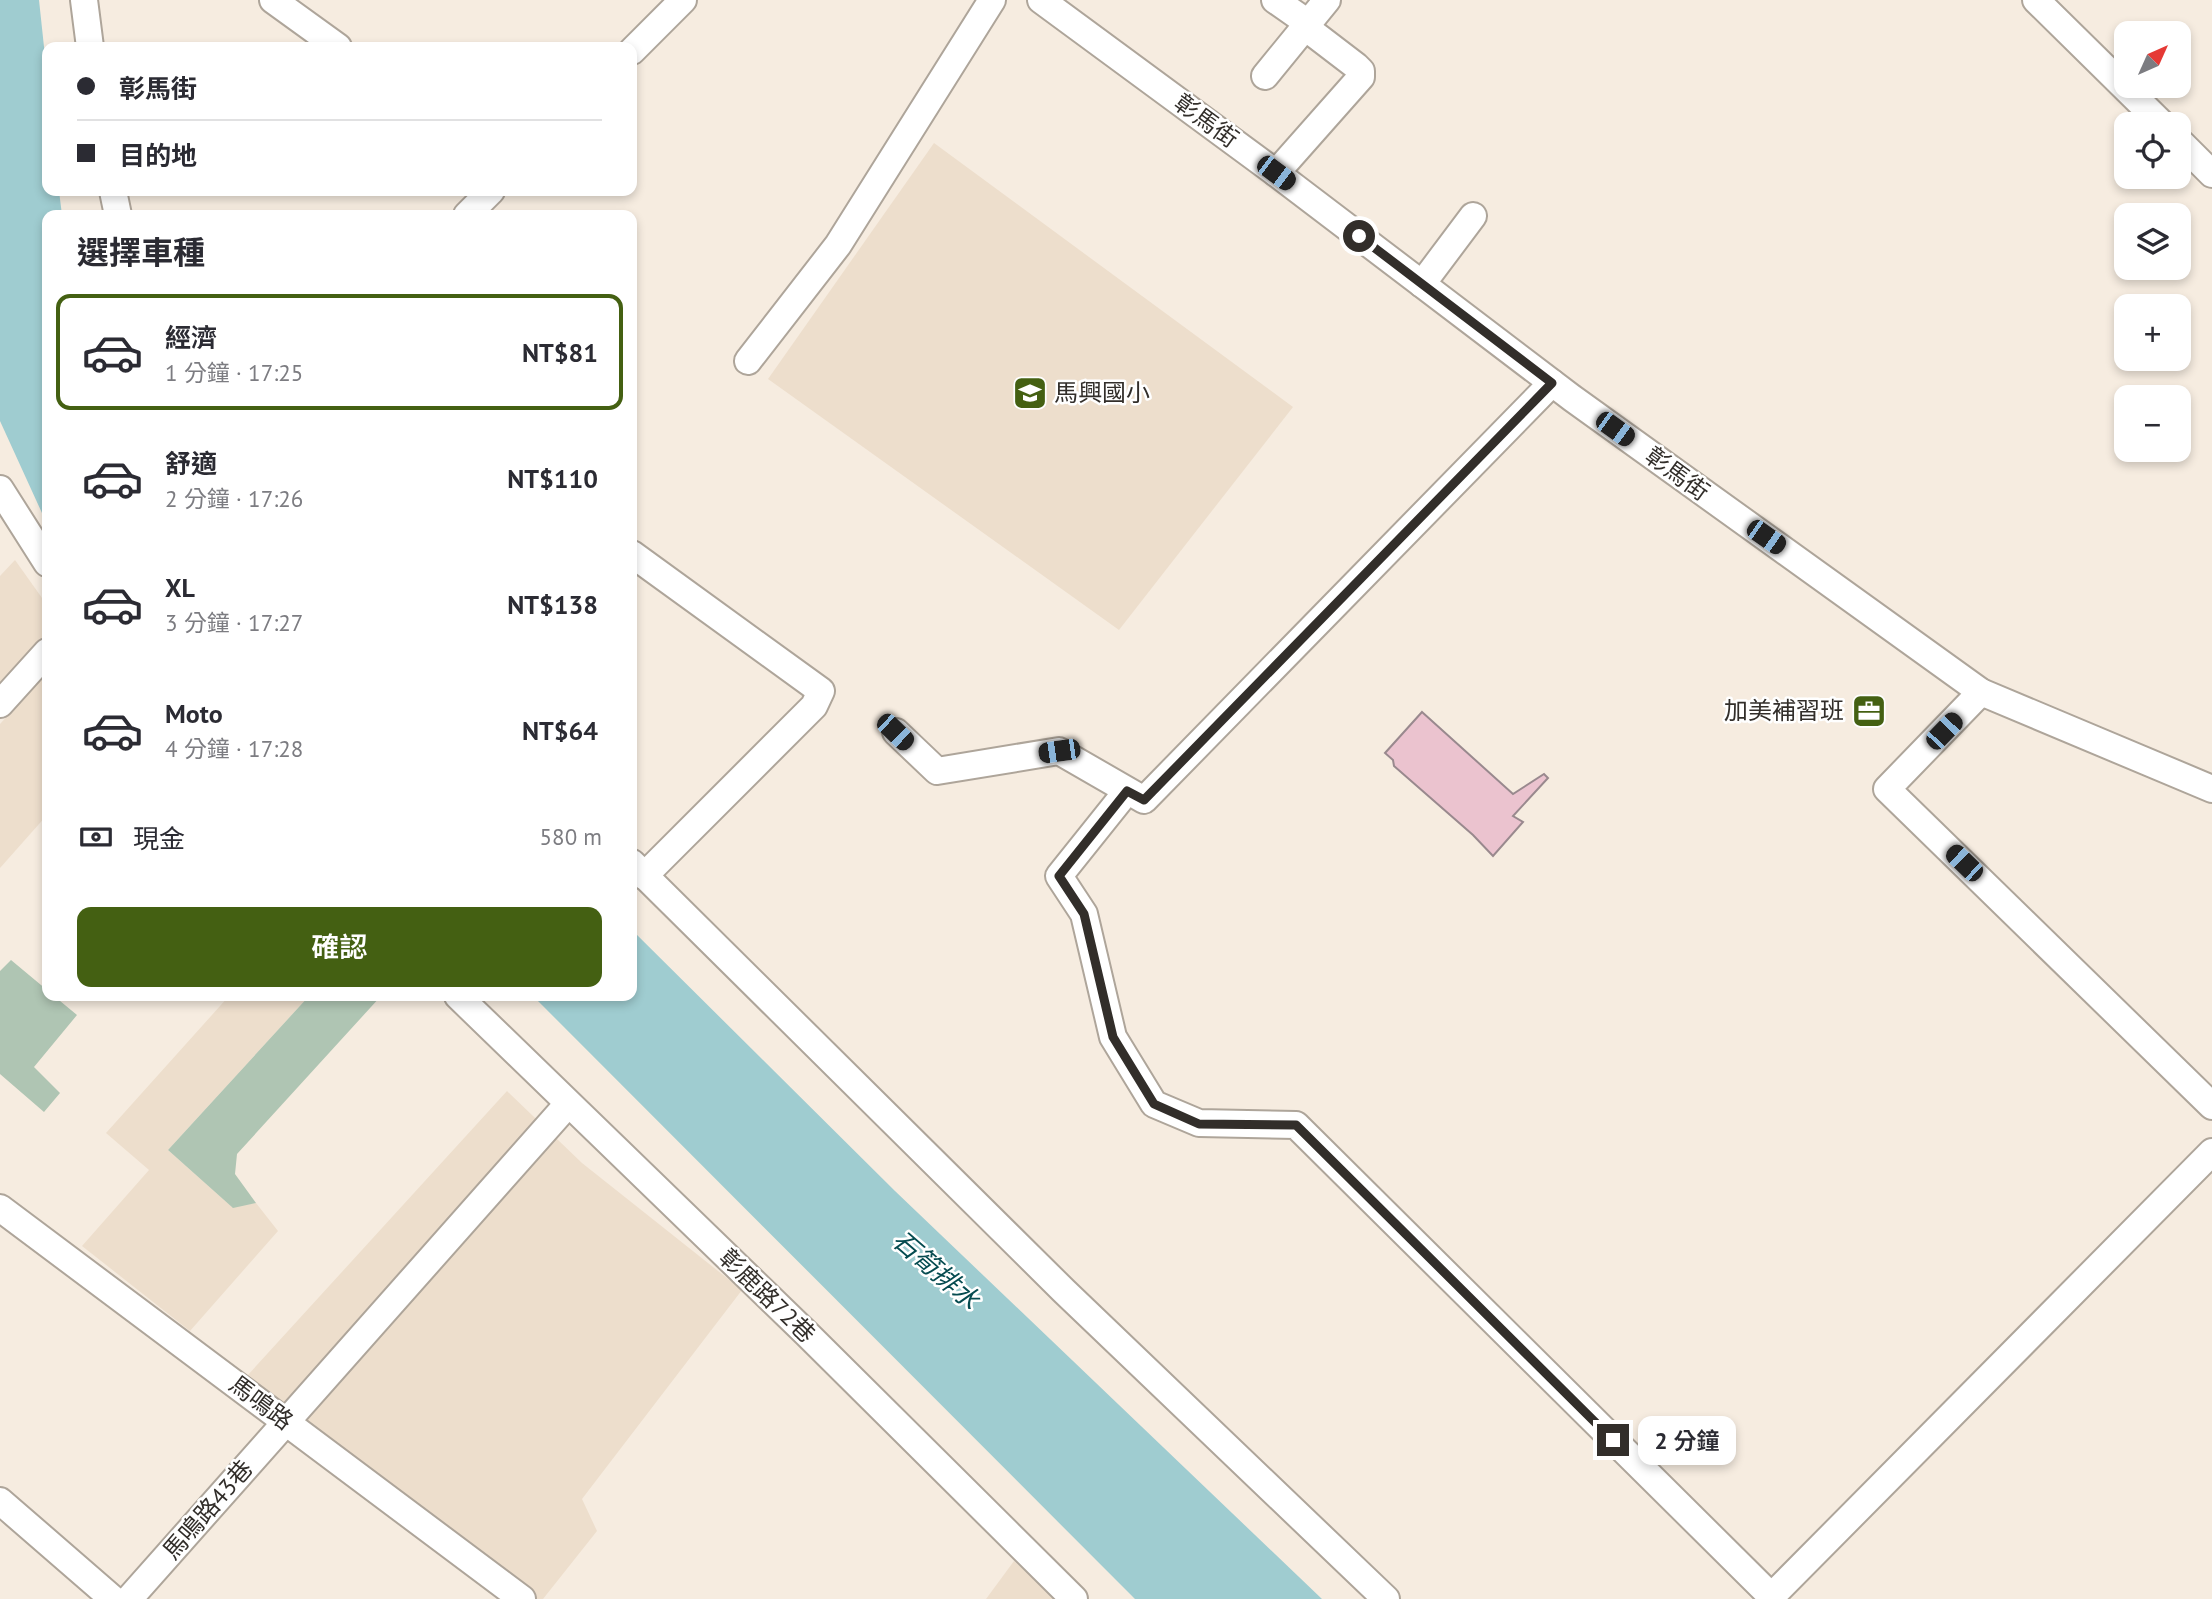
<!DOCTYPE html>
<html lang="zh-TW">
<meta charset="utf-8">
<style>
body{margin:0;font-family:"PT Sans","Noto Sans TC",sans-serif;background:#f2f2f3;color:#2b2b33;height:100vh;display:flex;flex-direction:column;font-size:26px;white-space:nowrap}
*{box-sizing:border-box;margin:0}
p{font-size:23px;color:#7c7c81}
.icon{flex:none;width:38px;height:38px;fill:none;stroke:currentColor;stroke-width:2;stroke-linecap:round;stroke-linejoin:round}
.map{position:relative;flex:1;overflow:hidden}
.drawer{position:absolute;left:42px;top:210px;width:595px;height:791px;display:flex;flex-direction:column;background:#fff;border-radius:14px;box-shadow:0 4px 10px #0003}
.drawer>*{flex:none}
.guide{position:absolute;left:42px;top:42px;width:595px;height:154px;border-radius:14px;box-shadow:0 4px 10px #0003;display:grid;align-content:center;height:154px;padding:0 35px;background:#fff}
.needle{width:46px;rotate:45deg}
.buttons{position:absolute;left:2114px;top:21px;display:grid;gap:14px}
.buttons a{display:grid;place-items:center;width:77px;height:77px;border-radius:14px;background:#fff;box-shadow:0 4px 10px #0003;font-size:35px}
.end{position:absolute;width:32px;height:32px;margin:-16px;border:9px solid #322e2a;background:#fff;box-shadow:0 0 0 4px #fff}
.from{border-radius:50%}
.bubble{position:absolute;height:49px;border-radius:14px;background:#fff;box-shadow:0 4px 10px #0003;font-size:23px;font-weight:600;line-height:49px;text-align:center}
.car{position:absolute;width:21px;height:42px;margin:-21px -10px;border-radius:9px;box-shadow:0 0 5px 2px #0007;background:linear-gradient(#222 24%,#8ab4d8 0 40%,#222 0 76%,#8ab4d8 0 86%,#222 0)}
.guide b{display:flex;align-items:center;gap:24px;height:66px;font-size:26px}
.guide b+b{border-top:2px solid #e1e1e2}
.guide i{width:18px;height:18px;background:#2b2b33}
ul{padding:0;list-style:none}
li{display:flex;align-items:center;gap:21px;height:116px;margin:0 14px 10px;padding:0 21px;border:4px solid transparent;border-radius:14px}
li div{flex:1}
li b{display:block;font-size:26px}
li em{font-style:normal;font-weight:600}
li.active{border-color:#446012}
li>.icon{width:63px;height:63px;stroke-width:1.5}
h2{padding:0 35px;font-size:32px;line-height:84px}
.pay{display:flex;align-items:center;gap:18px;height:77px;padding:0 35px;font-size:26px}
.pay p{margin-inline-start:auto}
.cta{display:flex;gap:14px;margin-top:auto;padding:14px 35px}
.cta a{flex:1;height:80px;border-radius:14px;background:#446012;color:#fff;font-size:28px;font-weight:600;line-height:80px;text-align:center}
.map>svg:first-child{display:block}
.built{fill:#eddecc}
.green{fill:#afc5b3}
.water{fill:#9fccd0}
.building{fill:#ebc3cf;stroke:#99898e;stroke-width:2}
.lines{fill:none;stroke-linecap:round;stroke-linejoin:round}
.minor-casing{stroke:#aea59a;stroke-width:30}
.minor{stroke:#fff;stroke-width:26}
.route{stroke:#322e2a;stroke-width:9}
.labels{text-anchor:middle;stroke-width:5;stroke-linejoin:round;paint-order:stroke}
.street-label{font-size:24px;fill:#322e2a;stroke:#fff}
.poi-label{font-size:24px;fill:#322e2a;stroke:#fff;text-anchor:start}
.water-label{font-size:26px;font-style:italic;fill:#054b50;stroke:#fff}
</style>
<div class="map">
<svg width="2212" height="1599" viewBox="0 0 2212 1599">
<rect width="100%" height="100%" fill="#f6ece0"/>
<g class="built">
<polygon points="934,143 1293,407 1119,630 768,379"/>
<polygon points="15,560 47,605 47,636 0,684 0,576"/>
<polygon points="47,673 47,815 0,868 0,724"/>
<polygon points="229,996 309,996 168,1150 232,1207 256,1203 278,1231 190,1331 82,1246 149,1170 106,1133"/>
<polygon points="507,1091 582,1163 742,1290 582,1499 597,1531 543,1599 530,1599 247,1376"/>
<polygon points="1014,1561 1057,1599 986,1599"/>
</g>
<g class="green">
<polygon points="11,960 47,990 47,996 54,996 77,1015 34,1067 60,1093 44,1112 0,1074 0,971"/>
<polygon points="309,996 381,996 237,1154 235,1174 256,1203 233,1208 168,1150"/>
</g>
<g class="water">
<polygon points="0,0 39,0 47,75 47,191 59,191 62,215 47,215 47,524 0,421"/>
<polygon points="632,930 895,1191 1322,1599 1135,1599 533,996 632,996"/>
</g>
<polygon class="building" points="1422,712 1513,794 1544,774 1548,778 1513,816 1523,822 1493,856 1473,835 1394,766 1393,760 1385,753"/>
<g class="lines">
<g class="minor-casing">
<g id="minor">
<polyline points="84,0 90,47"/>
<polyline points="273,0 338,47"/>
<polyline points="1041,0 1276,173 1572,398 1981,692 2212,789"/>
<polyline points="1275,0 1308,23"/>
<polyline points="2036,0 2162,124"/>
<polyline points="632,51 683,0"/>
<polyline points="1265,76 1327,0"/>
<polyline points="2179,141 2212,174"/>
<polyline points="1276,173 1361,77 1361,71 1356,66 1305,27"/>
<polyline points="113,191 118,215"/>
<polyline points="467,215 491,191"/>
<polyline points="1422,284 1473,216"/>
<polyline points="748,361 838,245 992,0"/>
<polyline points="0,489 47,563"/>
<polyline points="632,554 821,691 814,706 644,876"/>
<polyline points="1981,692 1887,789 2212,1106"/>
<polyline points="0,704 47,652"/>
<polyline points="896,732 937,771 1059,751 1144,800 1552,383"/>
<polyline points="1127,791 1059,876 1084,914 1113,1037 1154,1104 1199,1123 1296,1125 1774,1599"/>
<polyline points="632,863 1064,1291 1386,1599"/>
<polyline points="458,996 807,1334 1074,1599"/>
<polyline points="0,1208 522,1599"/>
<polyline points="0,1501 113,1599"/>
<polyline points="129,1599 568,1104"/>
<polyline points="1769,1599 2212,1152"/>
</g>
</g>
<use href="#minor" class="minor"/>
</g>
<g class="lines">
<polyline class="route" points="1359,236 1552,383 1144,800 1127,791 1059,876 1084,914 1113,1037 1154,1104 1199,1124 1296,1125 1613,1440"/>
</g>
<defs>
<g id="school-square" transform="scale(1.75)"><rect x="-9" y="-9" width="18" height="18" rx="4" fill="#446012" stroke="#fff"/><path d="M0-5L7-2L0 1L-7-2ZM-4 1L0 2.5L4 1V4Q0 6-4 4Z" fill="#fff"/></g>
<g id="office-square" transform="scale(1.75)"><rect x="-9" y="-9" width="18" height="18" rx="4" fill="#446012" stroke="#fff"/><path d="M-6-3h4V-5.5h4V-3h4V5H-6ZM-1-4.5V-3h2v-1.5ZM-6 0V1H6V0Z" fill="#fff"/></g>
</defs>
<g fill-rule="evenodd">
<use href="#school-square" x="1030" y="393"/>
<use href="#office-square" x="1869" y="711"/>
</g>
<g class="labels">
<g class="street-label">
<text transform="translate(1206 121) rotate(36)" y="8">彰馬街</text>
<text transform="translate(1677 474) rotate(36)" y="8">彰馬街</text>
<text transform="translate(767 1296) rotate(44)" y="8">彰鹿路72巷</text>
<text transform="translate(261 1403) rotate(37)" y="8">馬鳴路</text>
<text transform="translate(208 1510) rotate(-49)" y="8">馬鳴路43巷</text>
</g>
<g class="poi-label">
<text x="1054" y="401">馬興國小</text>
<text x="1844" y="719" text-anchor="end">加美補習班</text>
</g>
<g class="water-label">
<text transform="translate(936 1270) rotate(41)" y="9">石筍排水</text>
</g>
</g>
</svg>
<div class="buttons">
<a><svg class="needle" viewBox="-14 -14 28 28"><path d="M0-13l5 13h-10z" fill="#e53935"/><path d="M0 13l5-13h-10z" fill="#7c7c81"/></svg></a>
<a><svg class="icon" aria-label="locate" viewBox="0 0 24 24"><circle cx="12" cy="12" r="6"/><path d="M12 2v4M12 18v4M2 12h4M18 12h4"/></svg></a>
<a><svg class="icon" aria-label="layers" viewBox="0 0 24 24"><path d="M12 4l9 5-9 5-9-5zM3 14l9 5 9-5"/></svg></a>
<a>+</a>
<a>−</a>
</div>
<i class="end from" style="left:1359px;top:236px"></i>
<i class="end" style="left:1613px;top:1440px"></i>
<div class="bubble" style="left:1638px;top:1416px;width:98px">2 分鐘</div>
<i class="car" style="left:1276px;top:173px;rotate:127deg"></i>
<i class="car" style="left:1615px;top:429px;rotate:126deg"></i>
<i class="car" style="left:1766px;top:537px;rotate:125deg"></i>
<i class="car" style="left:1944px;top:731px;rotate:44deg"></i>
<i class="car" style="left:895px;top:732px;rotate:134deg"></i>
<i class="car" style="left:1059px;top:751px;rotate:262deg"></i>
<i class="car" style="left:1964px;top:863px;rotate:314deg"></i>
<div class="guide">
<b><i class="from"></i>彰馬街</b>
<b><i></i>目的地</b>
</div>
<section class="drawer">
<h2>選擇車種</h2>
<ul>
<li class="active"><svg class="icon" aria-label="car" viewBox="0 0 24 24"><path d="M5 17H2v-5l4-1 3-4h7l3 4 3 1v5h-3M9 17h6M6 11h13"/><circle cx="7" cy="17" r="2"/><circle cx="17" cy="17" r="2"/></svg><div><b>經濟</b><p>1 分鐘 · 17:25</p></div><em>NT$81</em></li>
<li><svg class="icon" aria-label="car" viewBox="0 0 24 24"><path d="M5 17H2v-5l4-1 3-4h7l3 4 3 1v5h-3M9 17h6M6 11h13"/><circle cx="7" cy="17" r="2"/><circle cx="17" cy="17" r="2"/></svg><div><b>舒適</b><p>2 分鐘 · 17:26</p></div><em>NT$110</em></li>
<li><svg class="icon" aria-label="car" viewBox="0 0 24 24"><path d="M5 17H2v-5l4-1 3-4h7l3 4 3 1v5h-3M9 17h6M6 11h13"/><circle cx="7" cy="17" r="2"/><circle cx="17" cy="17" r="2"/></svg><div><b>XL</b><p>3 分鐘 · 17:27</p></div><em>NT$138</em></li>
<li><svg class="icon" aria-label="car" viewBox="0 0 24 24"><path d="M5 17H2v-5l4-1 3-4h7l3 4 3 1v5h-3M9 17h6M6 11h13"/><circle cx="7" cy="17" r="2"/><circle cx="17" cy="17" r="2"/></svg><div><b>Moto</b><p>4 分鐘 · 17:28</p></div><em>NT$64</em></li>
</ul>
<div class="pay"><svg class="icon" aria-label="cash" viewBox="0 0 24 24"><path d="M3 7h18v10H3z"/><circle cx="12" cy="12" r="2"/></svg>現金<p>580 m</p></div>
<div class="cta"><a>確認</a></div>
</section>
</div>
